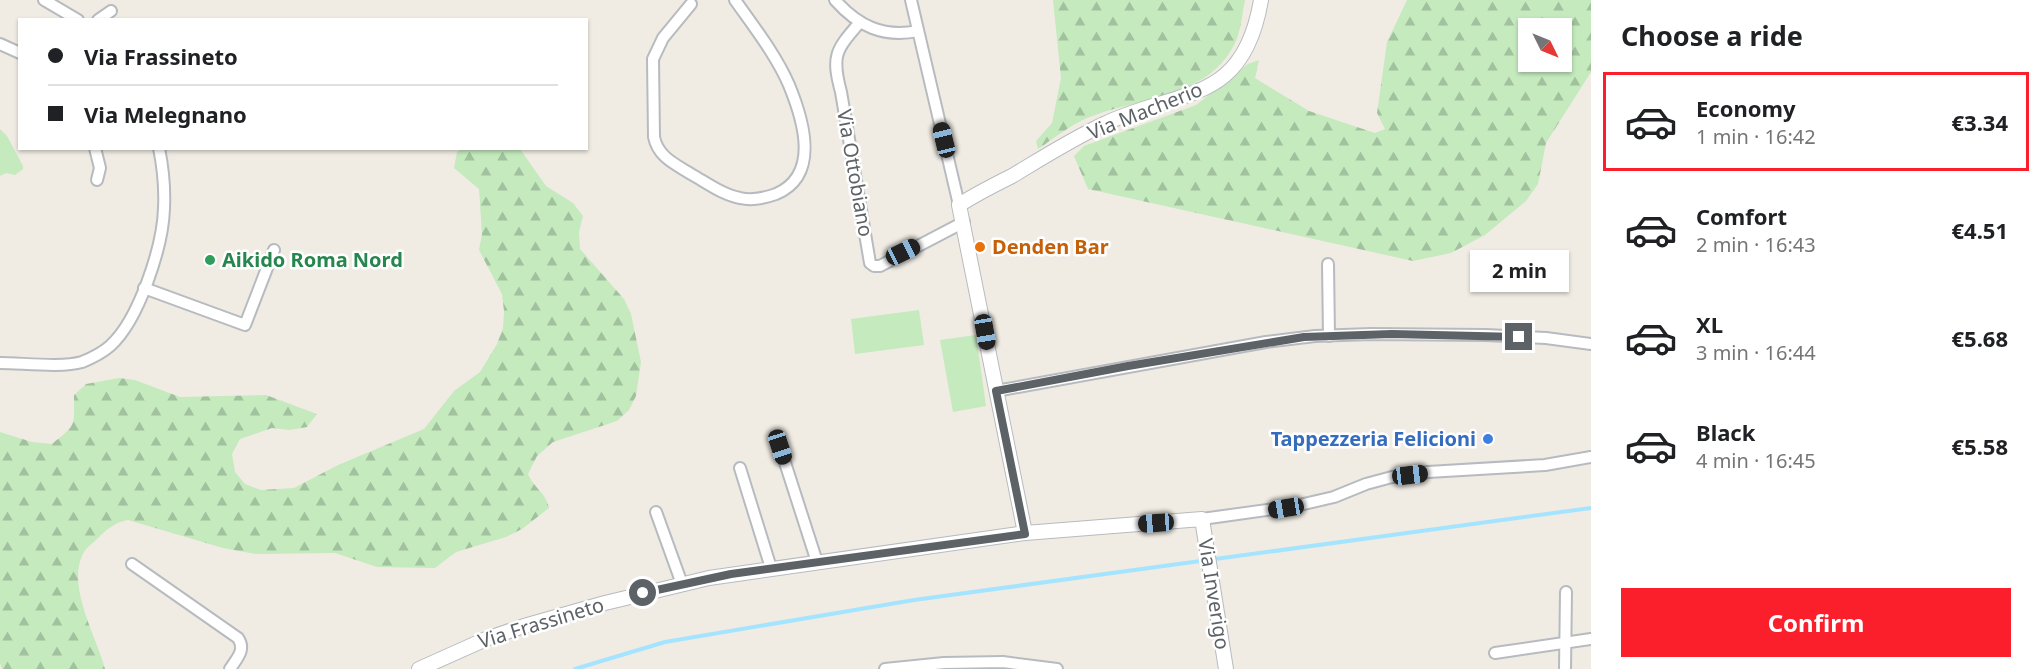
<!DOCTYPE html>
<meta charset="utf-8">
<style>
body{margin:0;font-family:"Noto Sans",sans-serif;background:#f6f6f6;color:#202124;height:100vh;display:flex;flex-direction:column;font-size:22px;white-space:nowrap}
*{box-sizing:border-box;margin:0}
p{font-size:20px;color:#757577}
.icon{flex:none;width:33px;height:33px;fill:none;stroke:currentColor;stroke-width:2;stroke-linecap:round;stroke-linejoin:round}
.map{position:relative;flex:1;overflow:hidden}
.side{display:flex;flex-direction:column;background:#fff;width:450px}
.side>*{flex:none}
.banner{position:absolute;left:18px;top:18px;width:570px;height:132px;border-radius:0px;box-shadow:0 2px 4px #0004;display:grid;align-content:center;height:132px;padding:0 30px;background:#fff}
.needle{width:39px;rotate:133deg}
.controls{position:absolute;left:1518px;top:18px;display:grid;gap:12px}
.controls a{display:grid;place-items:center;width:54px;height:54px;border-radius:0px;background:#fff;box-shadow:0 2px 4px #0004;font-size:30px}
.end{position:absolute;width:27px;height:27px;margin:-14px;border:8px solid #5c6266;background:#fff;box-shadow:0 0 0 3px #fff}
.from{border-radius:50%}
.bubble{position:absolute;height:42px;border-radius:0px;background:#fff;box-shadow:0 2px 4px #0004;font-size:20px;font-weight:700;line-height:42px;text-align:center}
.car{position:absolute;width:18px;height:36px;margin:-18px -9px;border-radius:8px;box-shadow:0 0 4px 2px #0007;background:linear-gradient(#222 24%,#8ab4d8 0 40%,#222 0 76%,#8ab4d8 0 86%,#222 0)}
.banner b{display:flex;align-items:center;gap:21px;height:57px;font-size:22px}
.banner b+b{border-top:2px solid #e0e0e0}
.banner i{width:15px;height:15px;background:#202124}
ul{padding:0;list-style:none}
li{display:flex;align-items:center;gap:18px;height:99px;margin:0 12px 9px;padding:0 18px;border:3px solid transparent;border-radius:0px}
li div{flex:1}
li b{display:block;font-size:22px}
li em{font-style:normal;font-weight:700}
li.active{border-color:#fb1f2b}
li>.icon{width:54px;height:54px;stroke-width:1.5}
h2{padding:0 30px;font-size:27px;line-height:72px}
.primary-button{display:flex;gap:12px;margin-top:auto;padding:12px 30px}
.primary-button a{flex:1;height:69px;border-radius:0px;background:#fb1f2b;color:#fff;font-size:24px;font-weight:700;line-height:69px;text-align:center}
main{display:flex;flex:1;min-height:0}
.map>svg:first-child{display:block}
.green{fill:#c4eabe}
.forest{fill:url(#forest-firs);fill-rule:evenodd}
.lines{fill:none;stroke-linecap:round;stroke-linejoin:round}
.stream{stroke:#a5e4ff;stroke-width:4}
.minor-casing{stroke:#b7bbbf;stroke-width:14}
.tertiary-casing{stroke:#b7bbbf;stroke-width:16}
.minor{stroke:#fff;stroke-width:10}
.tertiary{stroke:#fff;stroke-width:14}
.route{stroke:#5c6266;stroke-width:8}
.food-dot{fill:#e8710a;stroke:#fff;stroke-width:2}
.leisure-dot{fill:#2e9e5b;stroke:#fff;stroke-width:2}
.shop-dot{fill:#3f7fe0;stroke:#fff;stroke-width:2}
.labels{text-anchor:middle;stroke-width:5;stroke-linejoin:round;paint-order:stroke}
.street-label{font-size:20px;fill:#5c6266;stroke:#fff}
.food-label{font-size:20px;font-weight:bold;fill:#c56008;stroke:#fff;text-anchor:start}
.leisure-label{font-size:20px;font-weight:bold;fill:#27864d;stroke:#fff;text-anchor:start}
.shop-label{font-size:20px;font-weight:bold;fill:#366cbe;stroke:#fff;text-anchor:end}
</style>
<main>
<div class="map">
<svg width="1591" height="669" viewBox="0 0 1591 669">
<defs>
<pattern id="forest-firs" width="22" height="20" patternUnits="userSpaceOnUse" patternTransform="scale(1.5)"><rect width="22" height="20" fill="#c4eabe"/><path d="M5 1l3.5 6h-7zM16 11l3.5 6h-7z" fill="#a2c19e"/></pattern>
</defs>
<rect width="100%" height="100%" fill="#f0ece4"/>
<g class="green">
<polygon points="0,129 7,136 23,166 23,169 15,175 6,173 0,176"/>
<polygon points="919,310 924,345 855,354 851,319"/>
<polygon points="976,335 986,406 953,412 940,340"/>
</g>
<g class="forest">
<path d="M1053 0H1245C1242 14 1241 32 1234 45 1206 100 1135 97 1085 119 1069 126 1053 139 1038 149L1036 141 1052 123 1061 78Z"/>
<path d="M1407 0H1591V72L1546 143 1538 184 1526 201 1485 235 1451 253 1413 261 1088 189 1074 156 1084 146 1196 105 1248 64 1259 60 1255 78 1309 111 1375 133 1385 129 1377 113 1387 42ZM1528 28H1562V62H1528Z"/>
<path d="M462 149H520L546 186 573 203 583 216 579 232 580 249 624 299 631 314 641 362 636 396 629 410 617 421 553 442 537 456 528 474C533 487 547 494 549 508L522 529 506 537 456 552 435 568 377 567 335 553 256 554 223 548 128 520C115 522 106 530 97 539 93 543 87 547 84 552 65 585 97 637 105 669H2L0 663V432L32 442 52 444C77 424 74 427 74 395L86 384 119 378 135 380 180 397 266 395 317 414 307 427 290 430 272 428 240 439 232 454 235 472 245 484 261 490 294 488 338 465 424 429 454 391 480 372 497 344 503 328 504 311 502 294 479 250 482 234 479 189 454 168 457 152Z"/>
</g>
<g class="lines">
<polyline class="stream" points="575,669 665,642 914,600 1591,508"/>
<g class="minor-casing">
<g id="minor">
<polyline points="44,0 78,20"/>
<path d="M835 0C858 26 883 38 918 31"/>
<polyline points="911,0 959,205"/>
<path d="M691 4 663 38 653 59 654 137C658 157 675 164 691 174 707 183 723 195 740 198 753 201 765 198 776 194 821 175 803 119 789 85 776 55 754 27 735 0"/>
<polyline points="98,20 111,11"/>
<path d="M860 22C836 50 831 55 841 92L870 263 874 266H880L964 222"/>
<polyline points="0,44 20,53"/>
<polyline points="95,148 100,168 97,180"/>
<polyline points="1328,264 1329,336"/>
<polyline points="144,288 245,325 274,250"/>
<path d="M0 363C22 363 62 368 82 362 92 358 102 353 110 346 139 320 163 246 164 208 165 188 163 168 159 148"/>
<polyline points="996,391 1266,342 1315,336 1371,334 1486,335 1546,338 1591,344"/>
<polyline points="780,447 817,562"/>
<polyline points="740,468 771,568"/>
<polyline points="656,512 682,584"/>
<polyline points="1202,519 1295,506 1334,497 1366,484 1392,477 1428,472 1545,465 1591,457"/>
<path d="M132 564 238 638C246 650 237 658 230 669"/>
<polyline points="1495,653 1591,639"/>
<polyline points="885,669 944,663 1003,662 1057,669"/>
<polyline points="1565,669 1566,592"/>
</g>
</g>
<g class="tertiary-casing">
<g id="tertiary">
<path d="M1025 533 959 205C976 194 994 185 1012 176 1042 158 1072 139 1104 124 1180 88 1243 106 1261 0"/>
<polyline points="419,669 486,639 524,626 605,603 709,578 1025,533 1202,519 1226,669"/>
</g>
</g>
<use href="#minor" class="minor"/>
<use href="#tertiary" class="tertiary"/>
</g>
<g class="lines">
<polyline class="route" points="643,593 731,574 1025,534 996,391 1128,366 1304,337 1392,334 1519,337"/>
</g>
<circle class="food-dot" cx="980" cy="247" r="6"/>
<circle class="leisure-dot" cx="210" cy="260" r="6"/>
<circle class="shop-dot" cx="1488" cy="439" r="6"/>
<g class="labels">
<g class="street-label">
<text transform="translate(1145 111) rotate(-22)" y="7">Via Macherio</text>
<text transform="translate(855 173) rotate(80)" y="7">Via Ottobiano</text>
<text transform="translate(1214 594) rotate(81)" y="7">Via Inverigo</text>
<text transform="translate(541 623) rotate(-17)" y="7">Via Frassineto</text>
</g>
<g class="food-label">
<text x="992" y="254">Denden Bar</text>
</g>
<g class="leisure-label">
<text x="222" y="267">Aikido Roma Nord</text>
</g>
<g class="shop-label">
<text x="1476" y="446">Tappezzeria Felicioni</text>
</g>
</g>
</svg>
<div class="controls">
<a><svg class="needle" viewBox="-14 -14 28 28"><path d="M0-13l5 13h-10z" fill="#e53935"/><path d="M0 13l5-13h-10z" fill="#757577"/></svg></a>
</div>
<i class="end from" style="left:643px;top:593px"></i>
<i class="end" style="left:1519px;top:337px"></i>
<div class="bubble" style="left:1470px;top:250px;width:99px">2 min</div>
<i class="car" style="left:944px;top:140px;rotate:346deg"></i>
<i class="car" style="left:903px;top:252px;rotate:64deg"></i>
<i class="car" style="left:985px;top:332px;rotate:170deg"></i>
<i class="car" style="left:780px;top:447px;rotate:162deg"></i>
<i class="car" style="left:1410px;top:475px;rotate:83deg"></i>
<i class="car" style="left:1286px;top:508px;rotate:261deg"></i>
<i class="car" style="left:1156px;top:523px;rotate:266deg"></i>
<div class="banner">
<b><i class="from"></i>Via Frassineto</b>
<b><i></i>Via Melegnano</b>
</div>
</div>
<section class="side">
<h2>Choose a ride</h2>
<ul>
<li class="active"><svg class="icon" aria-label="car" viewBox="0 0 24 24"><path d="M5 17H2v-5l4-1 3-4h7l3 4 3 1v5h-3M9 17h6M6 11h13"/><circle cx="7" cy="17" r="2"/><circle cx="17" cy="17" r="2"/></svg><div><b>Economy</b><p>1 min · 16:42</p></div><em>€3.34</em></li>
<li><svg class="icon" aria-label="car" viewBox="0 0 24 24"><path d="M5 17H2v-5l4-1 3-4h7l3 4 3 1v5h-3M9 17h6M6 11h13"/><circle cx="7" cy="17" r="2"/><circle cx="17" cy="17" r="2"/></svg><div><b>Comfort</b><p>2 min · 16:43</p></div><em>€4.51</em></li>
<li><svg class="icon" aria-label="car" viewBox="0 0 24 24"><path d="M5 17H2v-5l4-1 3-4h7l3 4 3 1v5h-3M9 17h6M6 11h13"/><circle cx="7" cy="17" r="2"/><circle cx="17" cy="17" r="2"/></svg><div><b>XL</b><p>3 min · 16:44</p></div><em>€5.68</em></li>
<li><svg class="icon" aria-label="car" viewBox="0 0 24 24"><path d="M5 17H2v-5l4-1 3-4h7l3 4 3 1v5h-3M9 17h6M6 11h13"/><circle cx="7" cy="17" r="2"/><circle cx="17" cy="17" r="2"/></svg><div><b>Black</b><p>4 min · 16:45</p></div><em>€5.58</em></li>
</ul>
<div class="primary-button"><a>Confirm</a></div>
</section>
</main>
